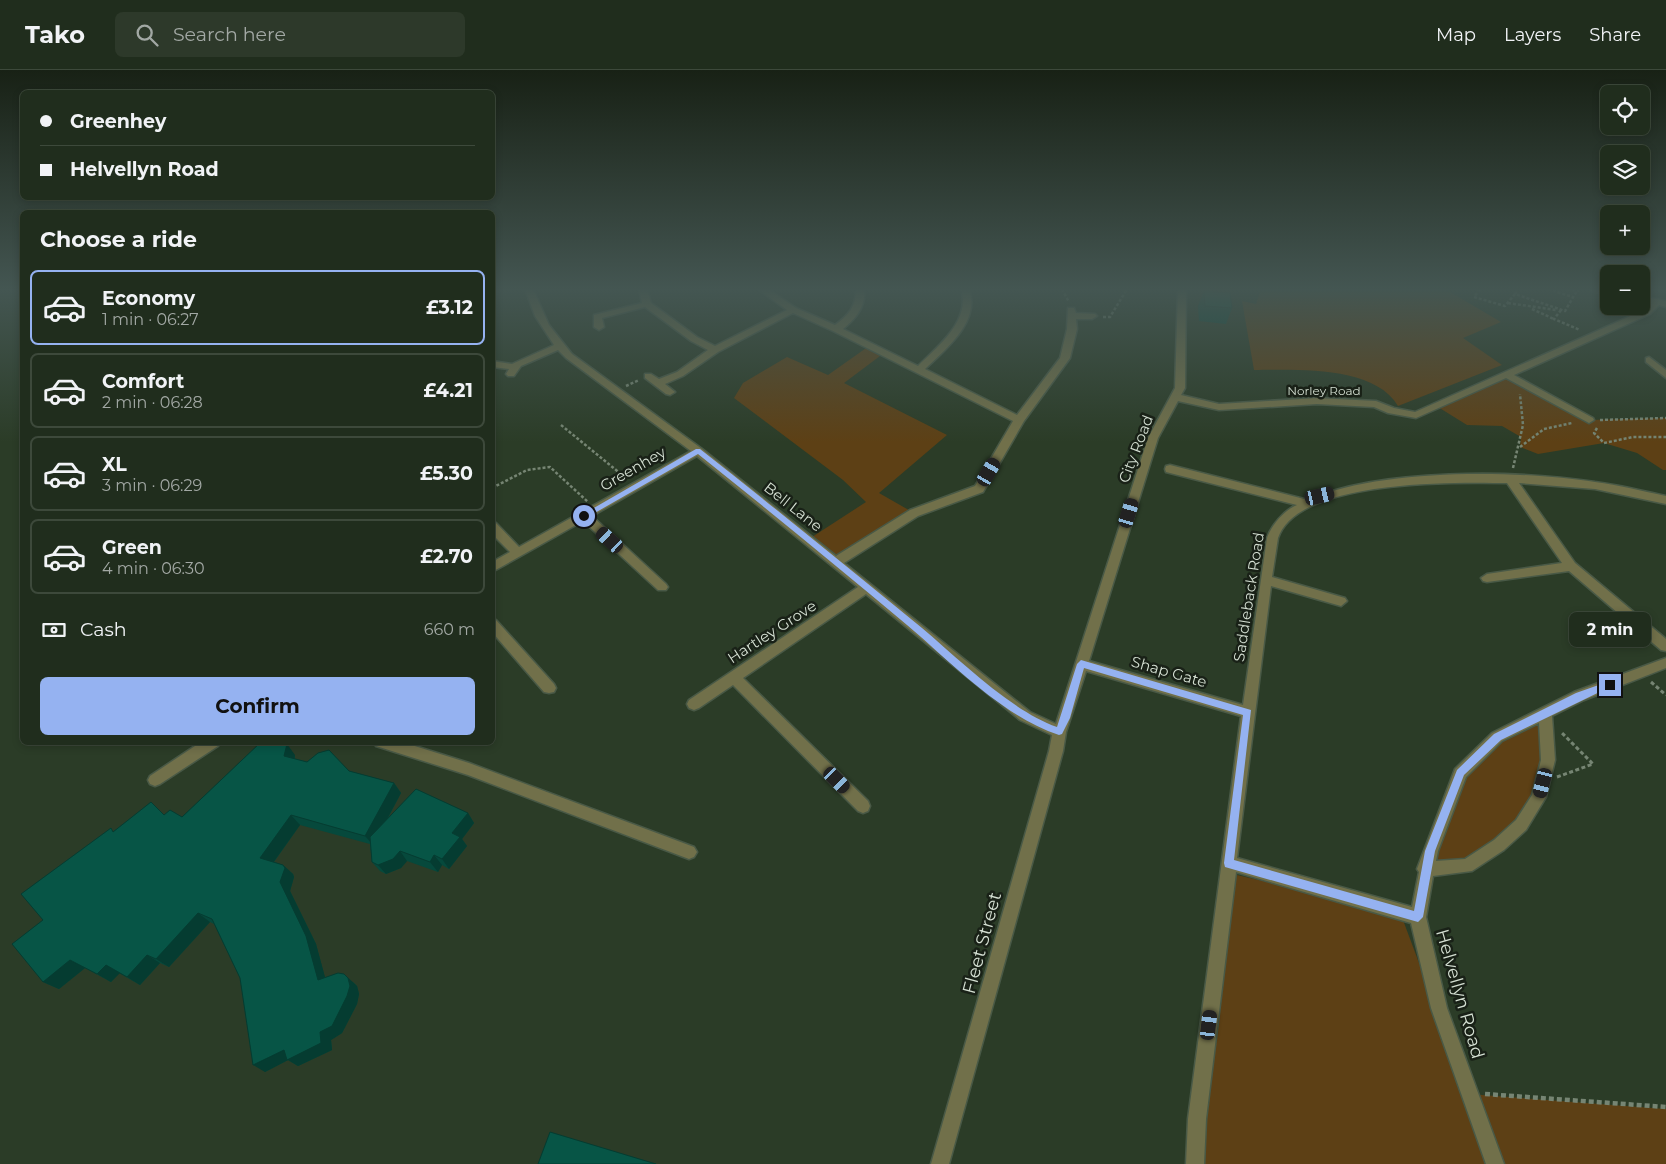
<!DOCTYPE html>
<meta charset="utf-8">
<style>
body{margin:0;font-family:Montserrat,sans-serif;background:#2d392a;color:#f1f3f6;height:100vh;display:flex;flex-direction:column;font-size:19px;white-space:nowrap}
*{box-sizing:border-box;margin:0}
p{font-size:16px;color:#a2a8a4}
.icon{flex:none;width:28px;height:28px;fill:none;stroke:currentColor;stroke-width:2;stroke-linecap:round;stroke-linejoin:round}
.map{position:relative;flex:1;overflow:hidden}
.details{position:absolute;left:20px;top:140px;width:475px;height:535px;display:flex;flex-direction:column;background:#202d1d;border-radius:8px;box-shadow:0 2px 8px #0003,0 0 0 1px #3d493b}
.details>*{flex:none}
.top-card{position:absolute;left:20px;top:20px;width:475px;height:110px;border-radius:8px;box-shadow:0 2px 8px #0003,0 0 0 1px #3d493b;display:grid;align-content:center;height:110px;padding:0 20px;background:#202d1d}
.controls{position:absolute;left:1600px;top:15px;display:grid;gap:10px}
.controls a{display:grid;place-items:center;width:50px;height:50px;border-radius:8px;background:#202d1d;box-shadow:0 2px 8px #0003,0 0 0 1px #3d493b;font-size:25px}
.end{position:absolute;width:22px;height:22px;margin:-11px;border:6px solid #95b2f1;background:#111;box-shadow:0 0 0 2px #111}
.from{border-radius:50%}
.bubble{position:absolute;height:35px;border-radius:8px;background:#202d1d;box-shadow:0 2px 8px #0003,0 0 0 1px #3d493b;font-size:16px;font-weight:700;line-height:35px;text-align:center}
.car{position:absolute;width:15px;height:30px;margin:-15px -8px;border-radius:6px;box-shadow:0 0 4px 1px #0007;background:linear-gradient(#222 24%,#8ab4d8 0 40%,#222 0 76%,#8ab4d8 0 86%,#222 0)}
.top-card b{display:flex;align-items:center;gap:18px;height:48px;font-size:19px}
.top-card b+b{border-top:1px solid #3d493b}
.top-card i{width:12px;height:12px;background:#f1f3f6}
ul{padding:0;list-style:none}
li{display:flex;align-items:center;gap:15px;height:75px;margin:0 10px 8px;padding:0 10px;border:2px solid #3d493b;border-radius:8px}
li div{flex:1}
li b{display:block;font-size:19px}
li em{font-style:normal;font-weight:700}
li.active{border-color:#95b2f1}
li>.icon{width:45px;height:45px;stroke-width:1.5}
h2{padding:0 20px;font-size:22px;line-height:60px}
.pay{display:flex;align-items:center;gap:12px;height:55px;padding:0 20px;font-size:19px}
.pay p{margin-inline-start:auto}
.button{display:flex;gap:10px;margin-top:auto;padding:10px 20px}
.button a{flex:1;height:58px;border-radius:8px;background:#95b2f1;color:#111;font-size:20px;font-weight:700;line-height:58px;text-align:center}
header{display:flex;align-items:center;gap:30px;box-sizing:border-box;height:70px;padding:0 25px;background:#202d1d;border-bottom:1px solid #3d493b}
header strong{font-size:24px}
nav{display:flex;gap:28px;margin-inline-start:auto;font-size:18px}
.search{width:350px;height:45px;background:#2d392a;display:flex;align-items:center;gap:12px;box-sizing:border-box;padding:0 18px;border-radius:8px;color:#a2a8a4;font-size:19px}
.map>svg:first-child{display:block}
.green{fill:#5d4015}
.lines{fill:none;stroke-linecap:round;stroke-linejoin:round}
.minor-casing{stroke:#495946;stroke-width:3}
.path-far2{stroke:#768573;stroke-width:2.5;stroke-dasharray:3 2;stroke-linecap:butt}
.path-far1{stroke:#768573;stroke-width:3;stroke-dasharray:4 2.5;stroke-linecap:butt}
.path{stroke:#768573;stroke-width:4.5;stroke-dasharray:5 3;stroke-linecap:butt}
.minor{fill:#71704a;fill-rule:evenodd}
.wall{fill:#06493c}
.shaded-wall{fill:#053c31}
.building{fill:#075546;stroke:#053c31}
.route{fill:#95b2f1}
.labels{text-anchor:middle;stroke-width:5;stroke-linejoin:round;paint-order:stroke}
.far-street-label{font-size:12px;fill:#d4dfd2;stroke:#192117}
.street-label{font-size:15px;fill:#d4dfd2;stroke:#192117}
.near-street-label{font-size:18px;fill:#d4dfd2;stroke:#192117}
</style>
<header>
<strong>Tako</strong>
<div class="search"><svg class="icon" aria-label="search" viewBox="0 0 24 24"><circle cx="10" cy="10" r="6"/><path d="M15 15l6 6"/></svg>Search here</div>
<nav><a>Map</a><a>Layers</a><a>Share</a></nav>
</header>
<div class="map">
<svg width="1666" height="1094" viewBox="0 0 1666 1094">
<rect width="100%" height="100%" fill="#2b3c27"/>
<g class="green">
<path d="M1261 219H1445L1501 252 1463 268 1502 295 1398 336C1374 295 1295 300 1254 300L1242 231 1256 234Z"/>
<polygon points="869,276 884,283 844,313 947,365 879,423 914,443 837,491 809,469 866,432 843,410 734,328 743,313 787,287 828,305"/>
<polygon points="1507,305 1589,350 1666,348 1666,400 1663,400 1637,383 1604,373 1538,384 1520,377 1521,367 1502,356 1467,355 1438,337"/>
<polygon points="1545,645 1543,713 1517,759 1467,796 1425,799 1453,719 1494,670"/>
<polygon points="1228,803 1400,842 1494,1094 1196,1094"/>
<polygon points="1469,1024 1666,1039 1666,1094 1498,1094"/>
</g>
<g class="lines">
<g class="minor-casing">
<g id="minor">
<path d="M525 219H533L549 255 572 284 702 379 836 486 910 440 975 416 1013 351 833 261 793 243 718 282 683 306 665 314 675 322 670 325 666 324 645 308V304H651L659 309 677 302 708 280 691 271 645 237 602 248 604 257 599 260 594 257V245L642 233 639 219H647L651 233 697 267 715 276 787 240 758 219H768L796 238 835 255C849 245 856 236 856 219H864C866 237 856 248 843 259L918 296C938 276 971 251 961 219H969C981 251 946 279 925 299L1017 345 1060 288 1067 259 1068 238H1074L1076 243 1095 244 1097 246 1092 249H1076L1077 259 1070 288 1024 351 983 422 918 446 844 493 1030 642 1056 654 1148 368 1175 318 1178 219H1186L1185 318 1181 325 1219 334 1317 328 1376 331 1394 338 1415 342 1644 240 1650 234 1641 232V226L1666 231V237L1659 235 1650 244 1514 305 1593 348 1594 350 1589 353 1506 308 1416 348 1388 343 1374 337 1317 334 1219 340 1178 331 1158 368 1089 591 1243 635 1267 468C1271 456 1284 440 1297 435L1166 402 1165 399 1166 396 1170 395 1308 430C1380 398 1516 400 1595 412 1619 415 1642 421 1666 426V434L1595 419 1519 413 1575 493 1666 569V581L1661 580 1569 501 1487 512 1483 511 1481 508 1487 504 1562 493 1507 413C1456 412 1298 409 1278 468L1272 507 1345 528 1347 531 1341 536 1271 516 1237 788 1412 837 1419 802 1417 799 1455 699 1492 663 1574 622 1666 588V598L1584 630 1552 646 1555 690 1546 727 1526 760 1504 780 1472 801 1433 806 1426 847 1447 938 1504 1094H1486L1431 938 1411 853 1236 802 1206 1049 1204 1094H1186L1188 1049 1241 646 1086 601 1066 662 1063 681 949 1094H931L1049 681 1052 665 1020 650 866 524 743 608 868 731 870 736 868 741 863 743 858 741 733 615 699 638 694 640 689 638 687 634 689 630 858 517 697 386 592 446 666 514 668 517 666 520H658L583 451 492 502V492L510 482 492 464V452L496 453 519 477 691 381 566 288 558 280 521 296 514 306H508L506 304 509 299 492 297V291L512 294 554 275 535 246ZM1539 653 1541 690 1532 725 1516 750 1494 770 1465 789 1436 791 1438 781 1466 707 1502 671Z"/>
<polygon points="1590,219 1609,219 1609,225 1591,221"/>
<polygon points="1649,287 1666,300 1666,308 1646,292 1646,288"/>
<polygon points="492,548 496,550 554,614 556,618 554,622 549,623 544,622 492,562"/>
<polygon points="201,672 220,672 218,676 160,714 155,716 150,714 148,710 150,706"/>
<polygon points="374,672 402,672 469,693 694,777 697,782 694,787 689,789 468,705 376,676"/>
</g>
</g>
<g class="path-far2">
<polyline points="1062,219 1069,232"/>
<polyline points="1480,219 1474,227 1505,236 1515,224 1565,241 1578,219"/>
<polyline points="1548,219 1573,227"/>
<polyline points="1567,219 1579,221"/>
<polyline points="1515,224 1518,219"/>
<polyline points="1508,233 1556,240"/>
<polyline points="1532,239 1554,249"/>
<polyline points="1561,240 1554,249 1580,260"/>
<polyline points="1103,247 1110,247 1127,219"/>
<polyline points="626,316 639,310"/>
<polyline points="1600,350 1666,348"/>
<polyline points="561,355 627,409"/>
<polyline points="1597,358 1594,363 1604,373 1633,367 1666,367"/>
<polyline points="1520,377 1544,359 1572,353"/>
<polyline points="1513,398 1523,355 1520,324"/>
<polyline points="492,418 527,400 550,397 588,432"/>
</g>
<g class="path-far1">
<polyline points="1651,612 1666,625"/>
<polyline points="1557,707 1593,694 1561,662"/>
</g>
<polyline class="path" points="1485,1024 1666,1037"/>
<use href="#minor" class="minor"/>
</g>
<g class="wall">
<polygon points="1204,221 1232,238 1226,254 1199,251 1198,236"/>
<polygon points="295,685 295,689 349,701 394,713 401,723 387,750 468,743 474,753 462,769 467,776 449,799 442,795 438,802 407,791 401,798 386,804 380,801 372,792 370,774 300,755 274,792 283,795 293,804 294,807 290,821 316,874 325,908 353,912 357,916 359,924 357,934 342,963 331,970 332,980 298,996 288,990 265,1002 240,908 214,854 210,852 169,897 160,893 140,915 119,903 111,912 85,898 59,919 43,912 43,850 115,760 165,744 182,747"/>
</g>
<g class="shaded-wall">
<polygon points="287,674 295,685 293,697 284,686"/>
<polygon points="394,713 401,723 373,775 365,766"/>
<polygon points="468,743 474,753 462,769 467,776 449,799 442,789 452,763"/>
<polygon points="291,745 300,755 270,797 260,788"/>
<polygon points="400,781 407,791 401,798 386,804 378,795"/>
<polygon points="434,785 442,795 438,802 430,792"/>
<polygon points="283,795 293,804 294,807 290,821 316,874 328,918 318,910 280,812"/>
<polygon points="198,843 210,852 169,897 156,889"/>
<polygon points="147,885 160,893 140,915 127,907"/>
<polygon points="70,890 85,898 59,919 43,912"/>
<polygon points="106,895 120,903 111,912 97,904"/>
<polygon points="344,904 357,916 359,924 357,934 342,963 331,970 332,980 298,996 288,990 265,1002 253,995 320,962"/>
</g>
<g class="building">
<polygon points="1204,221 1230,223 1232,238 1205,236"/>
<polygon points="261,672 285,672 287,674 284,686 307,692 318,683 329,680 349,701 394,713 365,766 291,745 260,788 283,795 285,798 280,812 306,866 318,910 338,903 344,904 348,908 350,916 347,926 332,956 320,962 321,973 287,990 284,980 253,995 240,908 212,849 198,843 156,889 147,885 127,907 106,895 97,904 70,890 43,912 12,874 43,850 21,824 111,758 113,762 151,732 164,745 170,740 182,747"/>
<polygon points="416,719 468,743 452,763 460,767 442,789 434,785 430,792 400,781 393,789 378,795 372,792 370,767"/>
<polygon points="550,1062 656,1094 538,1094"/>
</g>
<linearGradient id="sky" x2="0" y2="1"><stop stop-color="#182115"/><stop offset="0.59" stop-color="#445652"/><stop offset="1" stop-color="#445652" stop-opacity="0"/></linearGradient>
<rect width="1666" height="372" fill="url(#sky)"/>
<path class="route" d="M696 379H700C775 438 849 498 922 558 960 590 1011 641 1057 657L1077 594 1081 590 1251 640 1234 790 1414 841 1425 781 1457 700 1494 664 1576 623 1610 611 1614 615 1501 670 1464 705 1435 781 1423 847 1418 852 1225 797 1224 793 1243 645 1084 598 1070 648 1062 664 1059 665C1002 646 952 593 907 555 838 497 768 440 698 384L586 448 580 446Z"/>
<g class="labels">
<g class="far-street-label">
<text x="1324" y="325">Norley Road</text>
</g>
<g class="street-label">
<text transform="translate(1136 379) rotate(-69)" y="5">City Road</text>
<text transform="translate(633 399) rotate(-30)" y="5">Greenhey</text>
<text transform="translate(793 437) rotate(38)" y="5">Bell Lane</text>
<text transform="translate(1249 527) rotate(-81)" y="5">Saddleback Road</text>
<text transform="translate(772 562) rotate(-33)" y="5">Hartley Grove</text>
<text transform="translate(1169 602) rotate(16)" y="5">Shap Gate</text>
</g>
<g class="near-street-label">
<text transform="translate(982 873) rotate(-75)" y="6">Fleet Street</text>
<text transform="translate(1460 924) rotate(74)" y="6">Helvellyn Road</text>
</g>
</g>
</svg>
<div class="controls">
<a><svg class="icon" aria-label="locate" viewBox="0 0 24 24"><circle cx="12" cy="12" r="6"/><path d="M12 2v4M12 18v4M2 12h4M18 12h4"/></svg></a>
<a><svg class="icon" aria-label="layers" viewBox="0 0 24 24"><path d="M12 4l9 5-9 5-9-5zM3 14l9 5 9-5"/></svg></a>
<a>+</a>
<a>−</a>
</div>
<i class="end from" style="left:584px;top:446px"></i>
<i class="end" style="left:1610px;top:615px"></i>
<div class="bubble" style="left:1569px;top:542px;width:82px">2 min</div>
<i class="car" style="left:989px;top:402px;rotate:30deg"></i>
<i class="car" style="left:1320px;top:426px;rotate:77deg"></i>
<i class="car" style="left:1129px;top:443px;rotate:17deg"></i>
<i class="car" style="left:610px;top:470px;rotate:312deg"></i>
<i class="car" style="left:837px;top:710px;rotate:135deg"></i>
<i class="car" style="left:1543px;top:713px;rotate:194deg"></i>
<i class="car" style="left:1209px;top:955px;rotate:7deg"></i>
<div class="top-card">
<b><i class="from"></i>Greenhey</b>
<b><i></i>Helvellyn Road</b>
</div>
<section class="details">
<h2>Choose a ride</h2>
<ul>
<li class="active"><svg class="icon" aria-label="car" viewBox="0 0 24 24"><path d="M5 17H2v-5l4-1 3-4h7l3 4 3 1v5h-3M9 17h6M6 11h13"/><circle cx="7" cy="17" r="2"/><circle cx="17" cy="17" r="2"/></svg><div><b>Economy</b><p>1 min · 06:27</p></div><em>£3.12</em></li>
<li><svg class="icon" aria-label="car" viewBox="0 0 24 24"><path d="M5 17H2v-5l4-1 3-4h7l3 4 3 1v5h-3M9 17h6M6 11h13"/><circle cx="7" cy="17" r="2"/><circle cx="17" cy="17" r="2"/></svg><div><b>Comfort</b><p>2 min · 06:28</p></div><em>£4.21</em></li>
<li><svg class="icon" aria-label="car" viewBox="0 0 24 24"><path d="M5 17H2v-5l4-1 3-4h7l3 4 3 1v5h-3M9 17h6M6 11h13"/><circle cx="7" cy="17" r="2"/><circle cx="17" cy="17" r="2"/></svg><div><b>XL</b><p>3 min · 06:29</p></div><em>£5.30</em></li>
<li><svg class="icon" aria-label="car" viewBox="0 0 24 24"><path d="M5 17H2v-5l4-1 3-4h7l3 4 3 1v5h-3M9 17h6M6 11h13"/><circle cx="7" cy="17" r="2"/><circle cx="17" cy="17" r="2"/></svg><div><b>Green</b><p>4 min · 06:30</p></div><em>£2.70</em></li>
</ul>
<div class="pay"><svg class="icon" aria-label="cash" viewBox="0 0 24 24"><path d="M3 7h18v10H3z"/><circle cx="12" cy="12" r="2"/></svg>Cash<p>660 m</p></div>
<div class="button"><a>Confirm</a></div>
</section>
</div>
